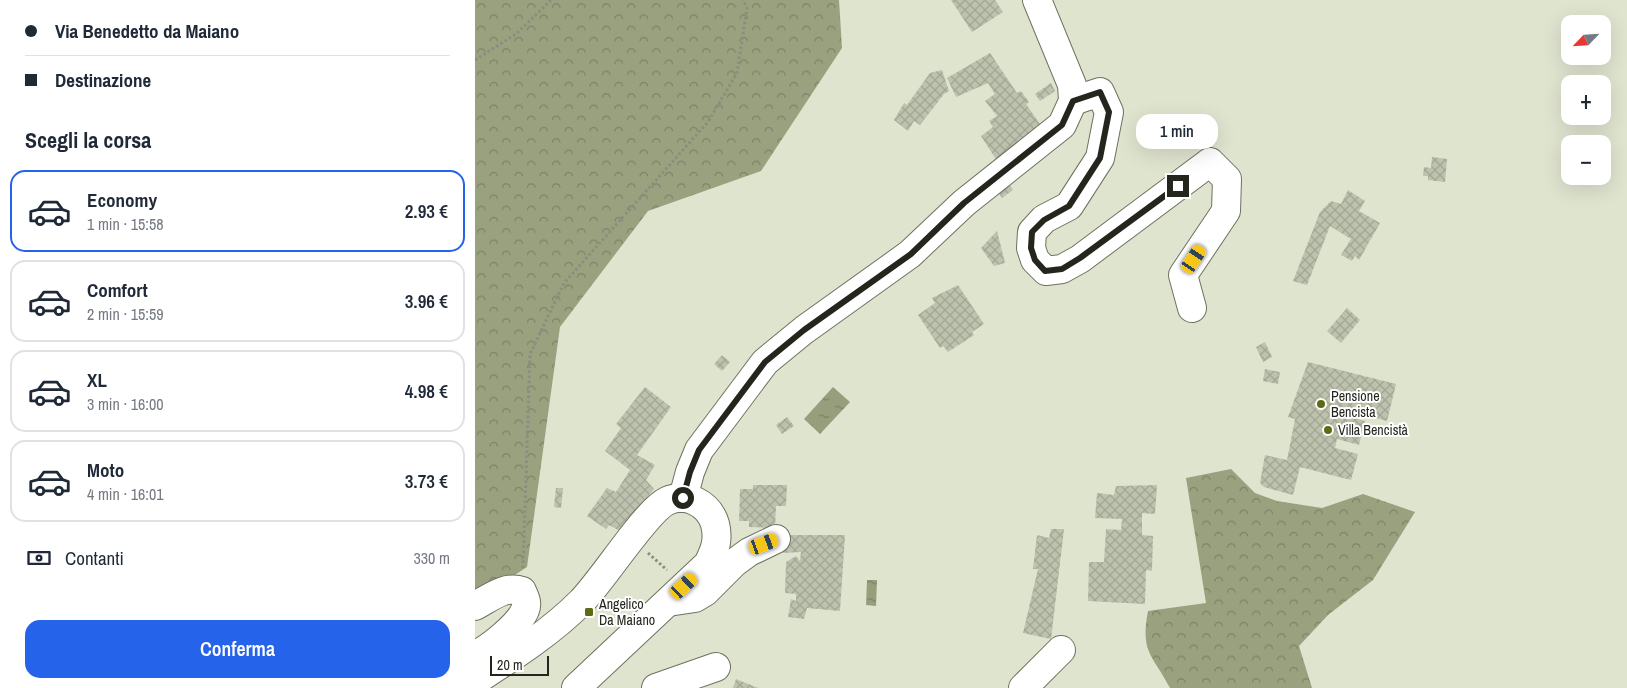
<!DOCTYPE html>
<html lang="it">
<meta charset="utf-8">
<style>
body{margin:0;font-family:"Archivo Narrow",sans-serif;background:#f2f2f3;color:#1f2937;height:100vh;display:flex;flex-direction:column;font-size:19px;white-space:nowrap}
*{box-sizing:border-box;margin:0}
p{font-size:16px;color:#747a83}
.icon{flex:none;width:28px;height:28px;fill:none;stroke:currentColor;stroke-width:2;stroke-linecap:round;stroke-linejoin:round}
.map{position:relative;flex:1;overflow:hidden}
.panel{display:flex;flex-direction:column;background:#fff;width:475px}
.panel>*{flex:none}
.banner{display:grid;align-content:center;height:110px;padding:0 25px;background:#fff}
.needle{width:32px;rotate:245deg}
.buttons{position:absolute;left:1086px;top:15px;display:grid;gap:10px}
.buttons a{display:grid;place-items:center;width:50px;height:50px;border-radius:10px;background:#fff;box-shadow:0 5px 20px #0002;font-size:25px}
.scale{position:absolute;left:15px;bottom:12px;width:59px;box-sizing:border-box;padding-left:5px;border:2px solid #24261e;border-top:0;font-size:14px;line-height:18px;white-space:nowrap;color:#24261e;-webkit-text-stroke:4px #fff;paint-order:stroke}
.end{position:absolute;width:22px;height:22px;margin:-11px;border:6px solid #24261e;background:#fff;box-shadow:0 0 0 2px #fff}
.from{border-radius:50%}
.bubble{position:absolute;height:35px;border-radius:15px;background:#fff;box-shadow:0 5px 20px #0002;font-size:16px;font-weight:600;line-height:35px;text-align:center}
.car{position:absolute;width:15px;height:30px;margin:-15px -8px;border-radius:6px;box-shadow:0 0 4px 1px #0007;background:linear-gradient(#f5c518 24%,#345 0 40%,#f5c518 0 76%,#345 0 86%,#f5c518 0)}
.banner b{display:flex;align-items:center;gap:18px;height:48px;font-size:19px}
.banner b+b{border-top:1px solid #e0e1e3}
.banner i{width:12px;height:12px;background:#1f2937}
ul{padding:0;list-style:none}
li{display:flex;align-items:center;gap:15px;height:82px;margin:0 10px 8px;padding:0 15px;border:2px solid #e0e1e3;border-radius:15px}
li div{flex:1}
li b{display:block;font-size:19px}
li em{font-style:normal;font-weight:600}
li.on{border-color:#2563eb}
li>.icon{width:45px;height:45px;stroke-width:1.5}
h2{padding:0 25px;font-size:22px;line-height:60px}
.pay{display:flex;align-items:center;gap:12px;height:55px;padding:0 25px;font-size:19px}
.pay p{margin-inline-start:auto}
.action{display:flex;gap:10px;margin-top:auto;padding:10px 25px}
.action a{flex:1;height:58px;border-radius:15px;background:#2563eb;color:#fff;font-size:20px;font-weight:600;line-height:58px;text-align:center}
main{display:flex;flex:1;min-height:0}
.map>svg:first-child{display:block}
.forest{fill:url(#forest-crowns)}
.water{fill:url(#water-ripples)}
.building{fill:url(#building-cross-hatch)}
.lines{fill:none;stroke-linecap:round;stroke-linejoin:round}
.minor-casing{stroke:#6d725f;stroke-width:30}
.major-casing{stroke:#6d725f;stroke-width:30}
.path{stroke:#8a8e7f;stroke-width:3;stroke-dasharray:2.5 2.5;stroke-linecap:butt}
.minor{stroke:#fff;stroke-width:28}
.major{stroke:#fff;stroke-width:28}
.route{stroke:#24261e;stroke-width:6}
.poi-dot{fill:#5e6b14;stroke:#fff;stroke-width:2}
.labels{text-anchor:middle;stroke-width:4;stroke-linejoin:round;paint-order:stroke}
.poi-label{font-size:14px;fill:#24261e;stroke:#fff;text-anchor:start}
</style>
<main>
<section class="panel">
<div class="banner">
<b><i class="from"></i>Via Benedetto da Maiano</b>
<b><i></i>Destinazione</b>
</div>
<h2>Scegli la corsa</h2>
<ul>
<li class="on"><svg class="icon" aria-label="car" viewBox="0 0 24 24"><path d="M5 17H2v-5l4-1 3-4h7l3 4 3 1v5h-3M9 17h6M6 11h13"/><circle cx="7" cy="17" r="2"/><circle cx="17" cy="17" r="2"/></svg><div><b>Economy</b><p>1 min · 15:58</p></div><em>2.93 €</em></li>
<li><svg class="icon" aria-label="car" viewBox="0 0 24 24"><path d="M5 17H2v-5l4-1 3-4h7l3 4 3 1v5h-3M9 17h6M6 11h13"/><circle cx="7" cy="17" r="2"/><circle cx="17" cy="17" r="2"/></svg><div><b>Comfort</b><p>2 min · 15:59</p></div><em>3.96 €</em></li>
<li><svg class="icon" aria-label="car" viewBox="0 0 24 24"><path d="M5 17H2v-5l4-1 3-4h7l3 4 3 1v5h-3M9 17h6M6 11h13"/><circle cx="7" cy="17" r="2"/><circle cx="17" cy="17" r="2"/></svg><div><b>XL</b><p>3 min · 16:00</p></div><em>4.98 €</em></li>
<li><svg class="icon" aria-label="car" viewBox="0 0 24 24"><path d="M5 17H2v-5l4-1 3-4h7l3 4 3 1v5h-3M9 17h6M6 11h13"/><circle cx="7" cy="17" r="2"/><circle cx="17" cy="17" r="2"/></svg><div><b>Moto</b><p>4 min · 16:01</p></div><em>3.73 €</em></li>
</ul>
<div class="pay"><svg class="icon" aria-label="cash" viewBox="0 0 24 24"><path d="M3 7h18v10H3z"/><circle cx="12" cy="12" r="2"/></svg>Contanti<p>330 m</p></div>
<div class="action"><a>Conferma</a></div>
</section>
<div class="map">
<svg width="1152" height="688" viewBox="0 0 1152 688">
<defs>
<pattern id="forest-crowns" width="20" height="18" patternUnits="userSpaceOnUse" patternTransform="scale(1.25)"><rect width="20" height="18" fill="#99a17f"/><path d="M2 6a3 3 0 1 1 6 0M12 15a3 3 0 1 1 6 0" fill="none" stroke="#7d8367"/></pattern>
<pattern id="water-ripples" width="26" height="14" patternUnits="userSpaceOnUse" patternTransform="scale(1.25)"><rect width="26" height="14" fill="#969e7c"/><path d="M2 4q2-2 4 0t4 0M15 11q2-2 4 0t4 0" fill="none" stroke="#7a8165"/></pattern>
<pattern id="building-cross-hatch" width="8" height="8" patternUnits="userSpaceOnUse" patternTransform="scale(1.25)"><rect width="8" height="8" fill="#bdc2ae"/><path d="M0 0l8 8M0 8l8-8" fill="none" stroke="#a2a795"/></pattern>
</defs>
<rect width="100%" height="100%" fill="#dfe4cf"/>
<g class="forest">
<polygon points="0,0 364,0 367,48 286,171 173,211 85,327 52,567 0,601"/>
<path d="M756 469 780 493 802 501 847 508 888 494 940 512 898 580 853 615 824 646 837 688H695C678 655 665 653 673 611L731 603 711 478Z"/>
</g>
<g class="water">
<polygon points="358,387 375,402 345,434 329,419"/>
<polygon points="392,580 402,580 401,606 391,605"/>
</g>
<g class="building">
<polygon points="476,0 520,0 528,12 497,32"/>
<polygon points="515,53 542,93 546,91 554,102 551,104 570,131 524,164 506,136 518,127 514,121 522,116 510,101 520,94 513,83 481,97 472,78"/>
<polygon points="467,70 474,91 469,94 445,125 439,121 433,131 419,120 429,103 432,105 455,73"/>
<polygon points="576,83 580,91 565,101 560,94"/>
<polygon points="957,157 972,159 970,182 953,180 953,176 948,176 949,167 956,168"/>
<polygon points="532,181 538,190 527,198 521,189"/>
<polygon points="873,190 890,201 884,211 905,223 884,260 880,256 877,261 866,255 876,239 855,226 832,285 818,281 845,212 856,201 866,204"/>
<polygon points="522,231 530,263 519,266 506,248"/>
<polygon points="483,285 509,324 497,332 499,335 473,352 468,346 465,348 443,315 460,303 457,298"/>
<polygon points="872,308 885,320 866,343 852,331"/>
<polygon points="790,342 797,357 788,362 781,347"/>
<polygon points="247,355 255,362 247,371 239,364"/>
<polygon points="833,362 921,384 912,421 873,411 872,416 890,421 884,445 862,439 860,448 883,454 876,480 825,467 818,495 789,487 785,483 790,455 812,460 820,419 813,417"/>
<polygon points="790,369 805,372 803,384 788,381"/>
<polygon points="170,387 196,407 162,455 180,465 171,480 179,489 145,531 134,525 131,529 112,516 132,488 141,492 155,470 130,451 146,428 141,424"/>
<polygon points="312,417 319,426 307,434 301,425"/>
<polygon points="278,485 312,485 311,506 301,506 300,528 274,527 274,521 264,521 265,489 278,489"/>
<polygon points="682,485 680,514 667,513 667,535 678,536 677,571 671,570 670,604 613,601 614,562 629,562 631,529 646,530 647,519 620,518 622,493 639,495 641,486"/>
<polygon points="81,488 88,488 86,508 79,507"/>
<polygon points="576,529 589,529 576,639 548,633 563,569 558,569 562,535 574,538"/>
<polygon points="309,535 370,535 365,611 332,608 329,619 313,617 316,599 321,601 321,594 310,593 311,562 321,556 325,561 326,552 308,553"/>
<polygon points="261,679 283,688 258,688"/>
</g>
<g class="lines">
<g class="minor-casing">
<g id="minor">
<polyline points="598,101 625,92 634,112 625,158 594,206 569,219 557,232 556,248 560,260 571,271 587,269 605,259 735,162 752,179 751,211 708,275 717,308"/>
<polyline points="208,498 215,472 224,450 290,362 329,330 435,254 489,203 587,125 598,101 597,85 562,0"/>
<polyline points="193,602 220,598 230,592 259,563 274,552 301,539"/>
<path d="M0 606C15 598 30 585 47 591 50 598 53 603 50 610 44 625 14 649 0 655"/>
<polyline points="181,688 241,667"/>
<polyline points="548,688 586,650"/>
</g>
</g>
<g class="major-casing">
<path id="major" d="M0 681C37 657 75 633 106 602 128 580 171 511 192 501 212 492 234 504 240 524 244 540 240 550 233 564L101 688"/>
</g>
<g class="path">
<polyline points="0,60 41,34 76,0"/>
<polyline points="173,553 192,570"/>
<polyline points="48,568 55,354 89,283 233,122 262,73 272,8 268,0"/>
</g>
<use href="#minor" class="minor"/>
<use href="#major" class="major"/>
</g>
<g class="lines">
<polyline class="route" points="208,498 215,472 224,450 290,362 329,330 436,254 489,203 587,125 598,101 625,92 634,112 625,158 594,206 569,220 557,232 556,248 560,260 570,271 587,269 605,258 703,186"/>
</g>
<g class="poi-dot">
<circle cx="846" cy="404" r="5"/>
<circle cx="853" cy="430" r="5"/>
<rect x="109" y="607" width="10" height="10" rx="2.5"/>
</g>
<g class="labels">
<g class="poi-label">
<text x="856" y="401">Pensione<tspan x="856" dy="16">Bencista</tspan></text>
<text x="863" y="435">Villa Bencistà</text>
<text x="124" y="609">Angelico<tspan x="124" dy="16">Da Maiano</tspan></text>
</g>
</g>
</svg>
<div class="buttons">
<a><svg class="needle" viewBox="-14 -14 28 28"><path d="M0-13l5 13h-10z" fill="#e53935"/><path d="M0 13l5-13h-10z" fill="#747a83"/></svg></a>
<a>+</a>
<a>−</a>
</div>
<div class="scale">20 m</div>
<i class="end from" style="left:208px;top:498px"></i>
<i class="end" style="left:703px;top:186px"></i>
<div class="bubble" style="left:661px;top:114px;width:82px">1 min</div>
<i class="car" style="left:719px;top:259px;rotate:34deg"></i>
<i class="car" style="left:289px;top:544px;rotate:70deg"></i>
<i class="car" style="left:209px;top:586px;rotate:47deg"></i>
</div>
</main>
